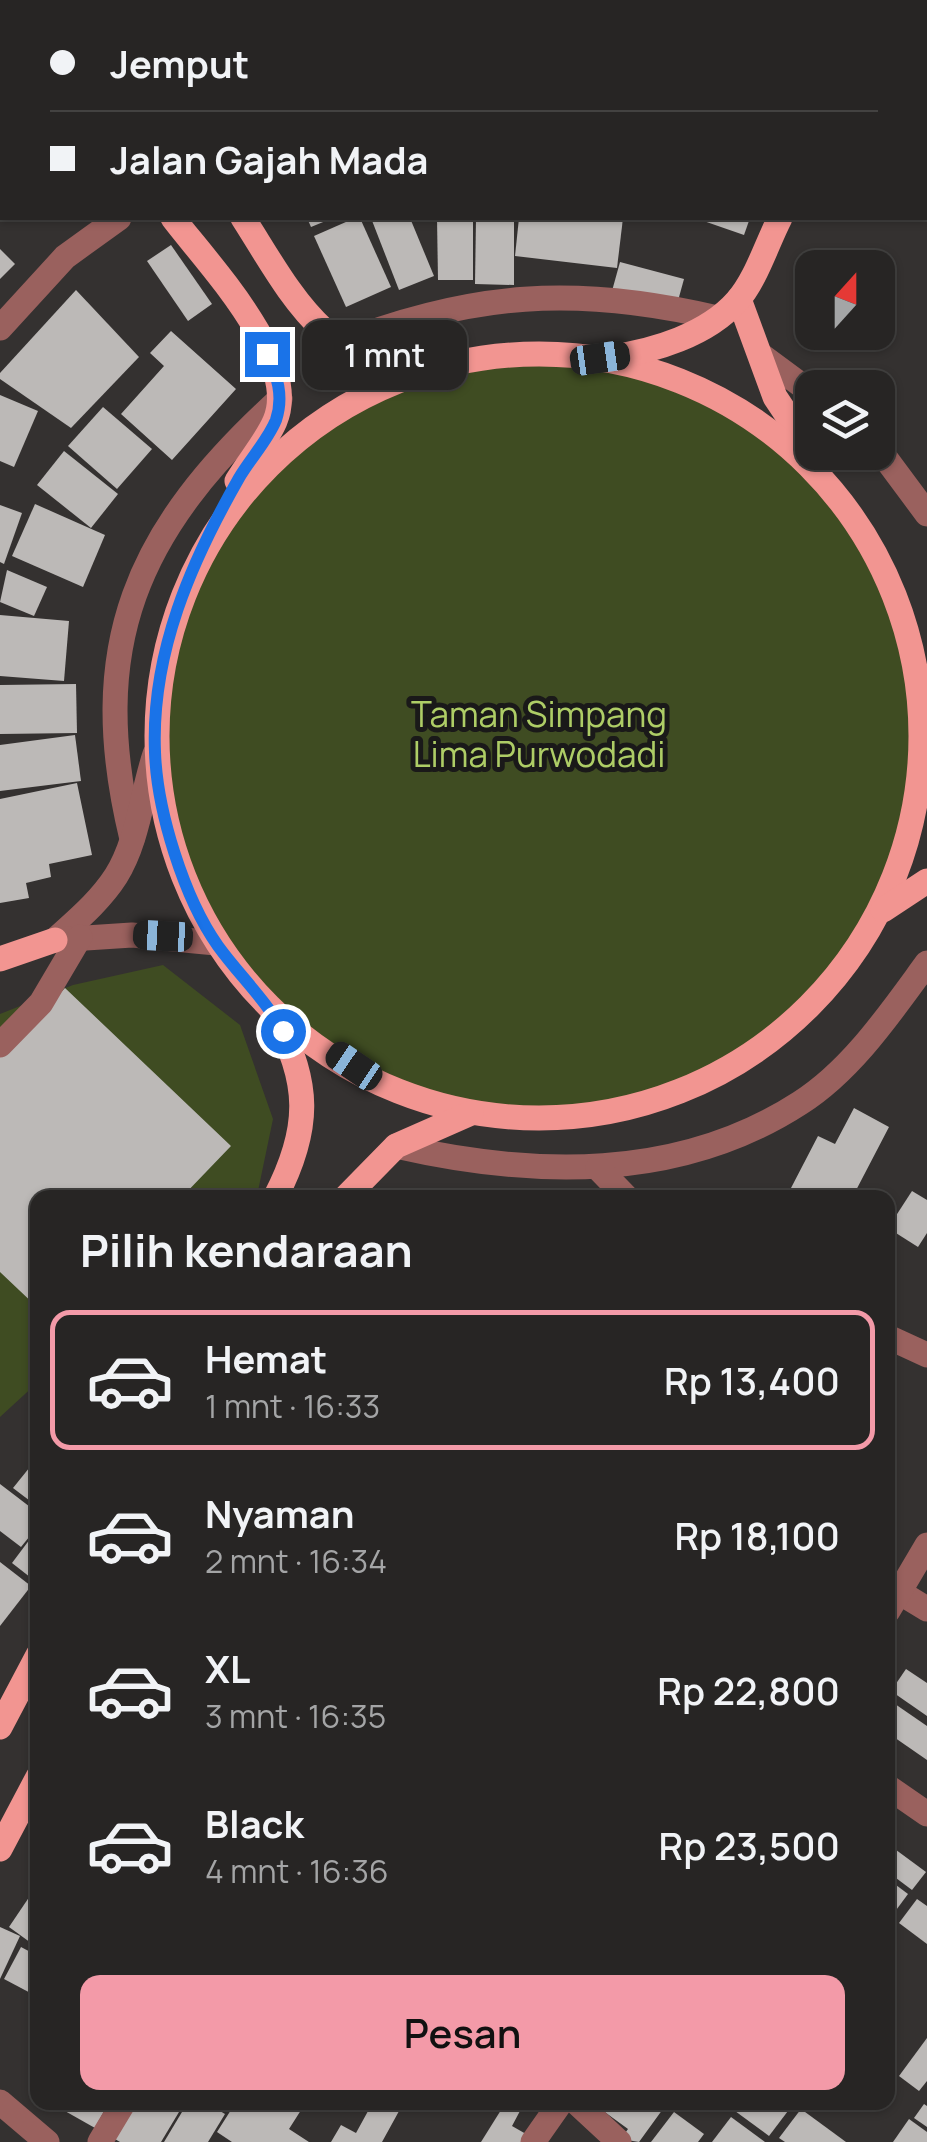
<!DOCTYPE html>
<html lang="id">
<meta charset="utf-8">
<style>
body{margin:0;font-family:Manrope,sans-serif;background:#2f2d2c;color:#f1f3f6;height:100vh;display:flex;flex-direction:column;font-size:38px;white-space:nowrap}
*{box-sizing:border-box;margin:0}
p{font-size:32px;color:#a4a5a6}
.icon{flex:none;width:55px;height:55px;fill:none;stroke:currentColor;stroke-width:2;stroke-linecap:round;stroke-linejoin:round}
.map{position:relative;flex:1;overflow:hidden}
.sheet{position:absolute;left:30px;top:1190px;width:865px;height:920px;display:flex;flex-direction:column;background:#272524;border-radius:20px;box-shadow:0 2px 8px #0004,0 0 0 2px #434241}
.sheet>*{flex:none}
.guide{position:absolute;left:0px;top:0px;width:928px;height:220px;box-shadow:0 2px 8px #0004,0 0 0 2px #434241;display:grid;align-content:center;height:220px;padding:0 50px;background:#272524}
.needle{width:65px;rotate:21deg}
.controls{position:absolute;left:795px;top:250px;display:grid;gap:20px}
.controls a{display:grid;place-items:center;width:100px;height:100px;border-radius:20px;background:#272524;box-shadow:0 2px 8px #0004,0 0 0 2px #434241;font-size:50px}
.end{position:absolute;width:45px;height:45px;margin:-22px;border:12px solid #1a73e8;background:#fff;box-shadow:0 0 0 5px #fff}
.from{border-radius:50%}
.bubble{position:absolute;height:70px;border-radius:20px;background:#272524;box-shadow:0 2px 8px #0004,0 0 0 2px #434241;font-size:32px;font-weight:600;line-height:70px;text-align:center}
.car{position:absolute;width:30px;height:60px;margin:-30px -15px;border-radius:12px;box-shadow:0 0 8px 2px #0007;background:linear-gradient(#222 24%,#8ab4d8 0 40%,#222 0 76%,#8ab4d8 0 86%,#222 0)}
.guide b{display:flex;align-items:center;gap:35px;height:95px;font-size:38px}
.guide b+b{border-top:2px solid #434241}
.guide i{width:25px;height:25px;background:#f1f3f6}
ul{padding:0;list-style:none}
li{display:flex;align-items:center;gap:30px;height:140px;margin:0 20px 15px;padding:0 30px;border:5px solid transparent;border-radius:20px}
li div{flex:1}
li b{display:block;font-size:38px}
li em{font-style:normal;font-weight:600}
li.selected{border-color:#f39aa8}
li>.icon{width:90px;height:90px;stroke-width:1.5}
h2{padding:0 50px;font-size:45px;line-height:120px}
.cta{display:flex;gap:20px;margin-top:auto;padding:20px 50px}
.cta a{flex:1;height:115px;border-radius:20px;background:#f39aa8;color:#111;font-size:40px;font-weight:600;line-height:115px;text-align:center}
.map>svg:first-child{display:block}
.green{fill:#3f4c22}
.building{fill:#bcb9b7}
.lines{fill:none;stroke-linecap:round;stroke-linejoin:round}
.minor{stroke:#9a615e;stroke-width:25}
.major{stroke:#f29591;stroke-width:25}
.route{stroke:#1a73e8;stroke-width:12}
.labels{text-anchor:middle;stroke-width:10;stroke-linejoin:round;paint-order:stroke}
.park-label{font-size:35px;fill:#aecd66;stroke:#1a1919}
</style>
<div class="map">
<svg width="927" height="2142" viewBox="0 0 927 2142">
<rect width="100%" height="100%" fill="#343130"/>
<g class="green">
<circle cx="539" cy="736" r="382"/>
<polygon points="163,965 240,1025 273,1119 258,1191 254,1198 38,1198 37,1383 0,1417 0,1014 73,985"/>
</g>
<g class="building">
<polygon points="307,218 333,218 311,227"/>
<polygon points="355,218 360,218 391,287 346,307 314,236"/>
<polygon points="371,218 410,218 434,276 399,290"/>
<polygon points="437,218 473,218 473,280 438,280"/>
<polygon points="476,218 514,218 514,285 475,284"/>
<polygon points="519,218 623,218 617,268 515,256"/>
<polygon points="695,218 750,218 744,235"/>
<polygon points="171,245 212,304 188,321 147,261"/>
<polygon points="0,249 15,264 0,279"/>
<polygon points="620,262 684,279 676,308 612,291"/>
<polygon points="76,290 139,357 71,428 0,379 0,373"/>
<polygon points="171,331 236,389 172,460 121,414 164,366 150,353"/>
<polygon points="0,395 38,411 14,467 0,461"/>
<polygon points="103,407 152,449 117,489 68,446"/>
<polygon points="64,451 118,494 91,528 37,485"/>
<polygon points="35,504 105,535 83,587 12,556"/>
<polygon points="0,505 22,513 4,564 0,562"/>
<polygon points="7,570 47,587 34,616 0,602"/>
<polygon points="0,615 69,621 64,681 0,676"/>
<polygon points="76,684 77,733 0,734 0,685"/>
<polygon points="75,735 81,781 0,791 0,745"/>
<polygon points="77,783 92,855 49,864 51,877 26,883 29,898 0,903 0,799"/>
<polygon points="65,988 231,1146 181,1198 38,1198 38,1308 0,1272 0,1056"/>
<polygon points="854,1108 889,1127 852,1198 808,1198 791,1188 818,1136 835,1144"/>
<polygon points="912,1191 927,1200 927,1233 918,1247 888,1228"/>
<polygon points="38,1457 38,1507 13,1488"/>
<polygon points="0,1484 38,1513 38,1526 21,1547 0,1531"/>
<polygon points="30,1539 38,1545 35,1581 12,1563"/>
<polygon points="0,1562 31,1586 0,1626"/>
<polygon points="906,1669 927,1683 927,1716 891,1691"/>
<polygon points="895,1704 927,1726 927,1760 888,1733 888,1714"/>
<polygon points="888,1844 926,1872 912,1890 888,1872"/>
<polygon points="888,1879 908,1894 891,1917 888,1914"/>
<polygon points="38,1884 38,1948 9,1927"/>
<polygon points="917,1899 927,1906 927,1944 899,1923"/>
<polygon points="0,1927 20,1936 0,1979"/>
<polygon points="21,1947 38,1956 38,1997 4,1979"/>
<polygon points="927,2038 927,2081 919,2091 899,2076"/>
<polygon points="49,2102 109,2102 95,2128"/>
<polygon points="130,2102 185,2102 161,2142 120,2142 110,2136"/>
<polygon points="188,2102 205,2102 225,2114 208,2142 164,2142"/>
<polygon points="236,2102 248,2102 260,2111 266,2102 297,2102 303,2107 289,2129 309,2142 232,2142 217,2132"/>
<polygon points="373,2102 404,2102 382,2142 331,2142 341,2125 356,2133"/>
<polygon points="506,2102 520,2111 512,2126 526,2134 521,2142 481,2142"/>
<polygon points="591,2102 668,2102 639,2142 621,2139 628,2129"/>
<polygon points="741,2102 785,2102 791,2107 769,2136 735,2111"/>
<polygon points="924,2104 927,2106 927,2127 914,2118"/>
<polygon points="801,2109 846,2142 785,2142 779,2138"/>
<polygon points="674,2112 704,2134 698,2142 651,2142"/>
<polygon points="731,2117 765,2142 712,2142"/>
<polygon points="909,2119 927,2132 927,2142 893,2142"/>
</g>
<g class="lines">
<g class="minor">
<polyline points="164,2 165,0"/>
<polyline points="630,2 631,0"/>
<polyline points="0,328 65,257 119,218"/>
<path d="M337 345C471 292 577 285 717 318"/>
<polyline points="762,356 812,393"/>
<polyline points="878,448 927,514"/>
<path d="M132 839C85 645 136 530 280 399"/>
<path d="M55 940C77 920 100 901 116 876 138 841 142 793 155 754"/>
<polyline points="55,940 132,935 216,943"/>
<polyline points="0,1045 41,1003 80,937"/>
<path d="M396 1146C532 1177 678 1182 800 1103 852 1070 891 1012 927 963"/>
<polyline points="598,1168 627,1198"/>
<polyline points="888,1337 927,1355"/>
<polyline points="899,1592 927,1609"/>
<polyline points="888,1611 927,1545"/>
<polyline points="888,1787 927,1814"/>
<polyline points="0,2102 47,2142"/>
<polyline points="576,2102 619,2142"/>
<polyline points="100,2142 124,2102"/>
<polyline points="533,2142 561,2102"/>
</g>
<g class="major">
<polyline points="42,0 43,2"/>
<polyline points="104,0 106,2"/>
<polyline points="892,2 893,0"/>
<path d="M173 218C207 263 301 360 275 421 266 442 249 461 237 481"/>
<path d="M243 218C288 288 327 373 424 363"/>
<polyline points="739,299 775,397 817,460"/>
<circle cx="539" cy="736" r="382"/>
<path d="M611 357C654 351 707 335 737 301 756 280 767 243 780 218"/>
<polyline points="883,910 927,881"/>
<polyline points="0,959 55,940"/>
<path d="M273 1014C311 1081 311 1129 275 1198"/>
<polyline points="345,1198 396,1146 471,1113"/>
<polyline points="0,1727 38,1655"/>
<polyline points="0,1849 38,1777"/>
</g>
</g>
<g class="lines">
<path class="route" d="M267 354C277 375 284 396 276 420 268 440 250 459 239 478 191 562 151 653 155 752 157 811 184 898 218 946 239 975 265 999 283 1031"/>
</g>
<g class="labels">
<g class="park-label">
<text x="539" y="727">Taman Simpang<tspan x="539" dy="40">Lima Purwodadi</tspan></text>
</g>
</g>
</svg>
<div class="controls">
<a><svg class="needle" viewBox="-14 -14 28 28"><path d="M0-13l5 13h-10z" fill="#e53935"/><path d="M0 13l5-13h-10z" fill="#a4a5a6"/></svg></a>
<a><svg class="icon" aria-label="layers" viewBox="0 0 24 24"><path d="M12 4l9 5-9 5-9-5zM3 14l9 5 9-5"/></svg></a>
</div>
<i class="end from" style="left:283px;top:1031px"></i>
<i class="end" style="left:267px;top:354px"></i>
<div class="bubble" style="left:302px;top:320px;width:165px">1 mnt</div>
<i class="car" style="left:600px;top:358px;rotate:82deg"></i>
<i class="car" style="left:163px;top:936px;rotate:273deg"></i>
<i class="car" style="left:354px;top:1066px;rotate:304deg"></i>
<div class="guide">
<b><i class="from"></i>Jemput</b>
<b><i></i>Jalan Gajah Mada</b>
</div>
<section class="sheet">
<h2>Pilih kendaraan</h2>
<ul>
<li class="selected"><svg class="icon" aria-label="car" viewBox="0 0 24 24"><path d="M5 17H2v-5l4-1 3-4h7l3 4 3 1v5h-3M9 17h6M6 11h13"/><circle cx="7" cy="17" r="2"/><circle cx="17" cy="17" r="2"/></svg><div><b>Hemat</b><p>1 mnt · 16:33</p></div><em>Rp 13,400</em></li>
<li><svg class="icon" aria-label="car" viewBox="0 0 24 24"><path d="M5 17H2v-5l4-1 3-4h7l3 4 3 1v5h-3M9 17h6M6 11h13"/><circle cx="7" cy="17" r="2"/><circle cx="17" cy="17" r="2"/></svg><div><b>Nyaman</b><p>2 mnt · 16:34</p></div><em>Rp 18,100</em></li>
<li><svg class="icon" aria-label="car" viewBox="0 0 24 24"><path d="M5 17H2v-5l4-1 3-4h7l3 4 3 1v5h-3M9 17h6M6 11h13"/><circle cx="7" cy="17" r="2"/><circle cx="17" cy="17" r="2"/></svg><div><b>XL</b><p>3 mnt · 16:35</p></div><em>Rp 22,800</em></li>
<li><svg class="icon" aria-label="car" viewBox="0 0 24 24"><path d="M5 17H2v-5l4-1 3-4h7l3 4 3 1v5h-3M9 17h6M6 11h13"/><circle cx="7" cy="17" r="2"/><circle cx="17" cy="17" r="2"/></svg><div><b>Black</b><p>4 mnt · 16:36</p></div><em>Rp 23,500</em></li>
</ul>
<div class="cta"><a>Pesan</a></div>
</section>
</div>
